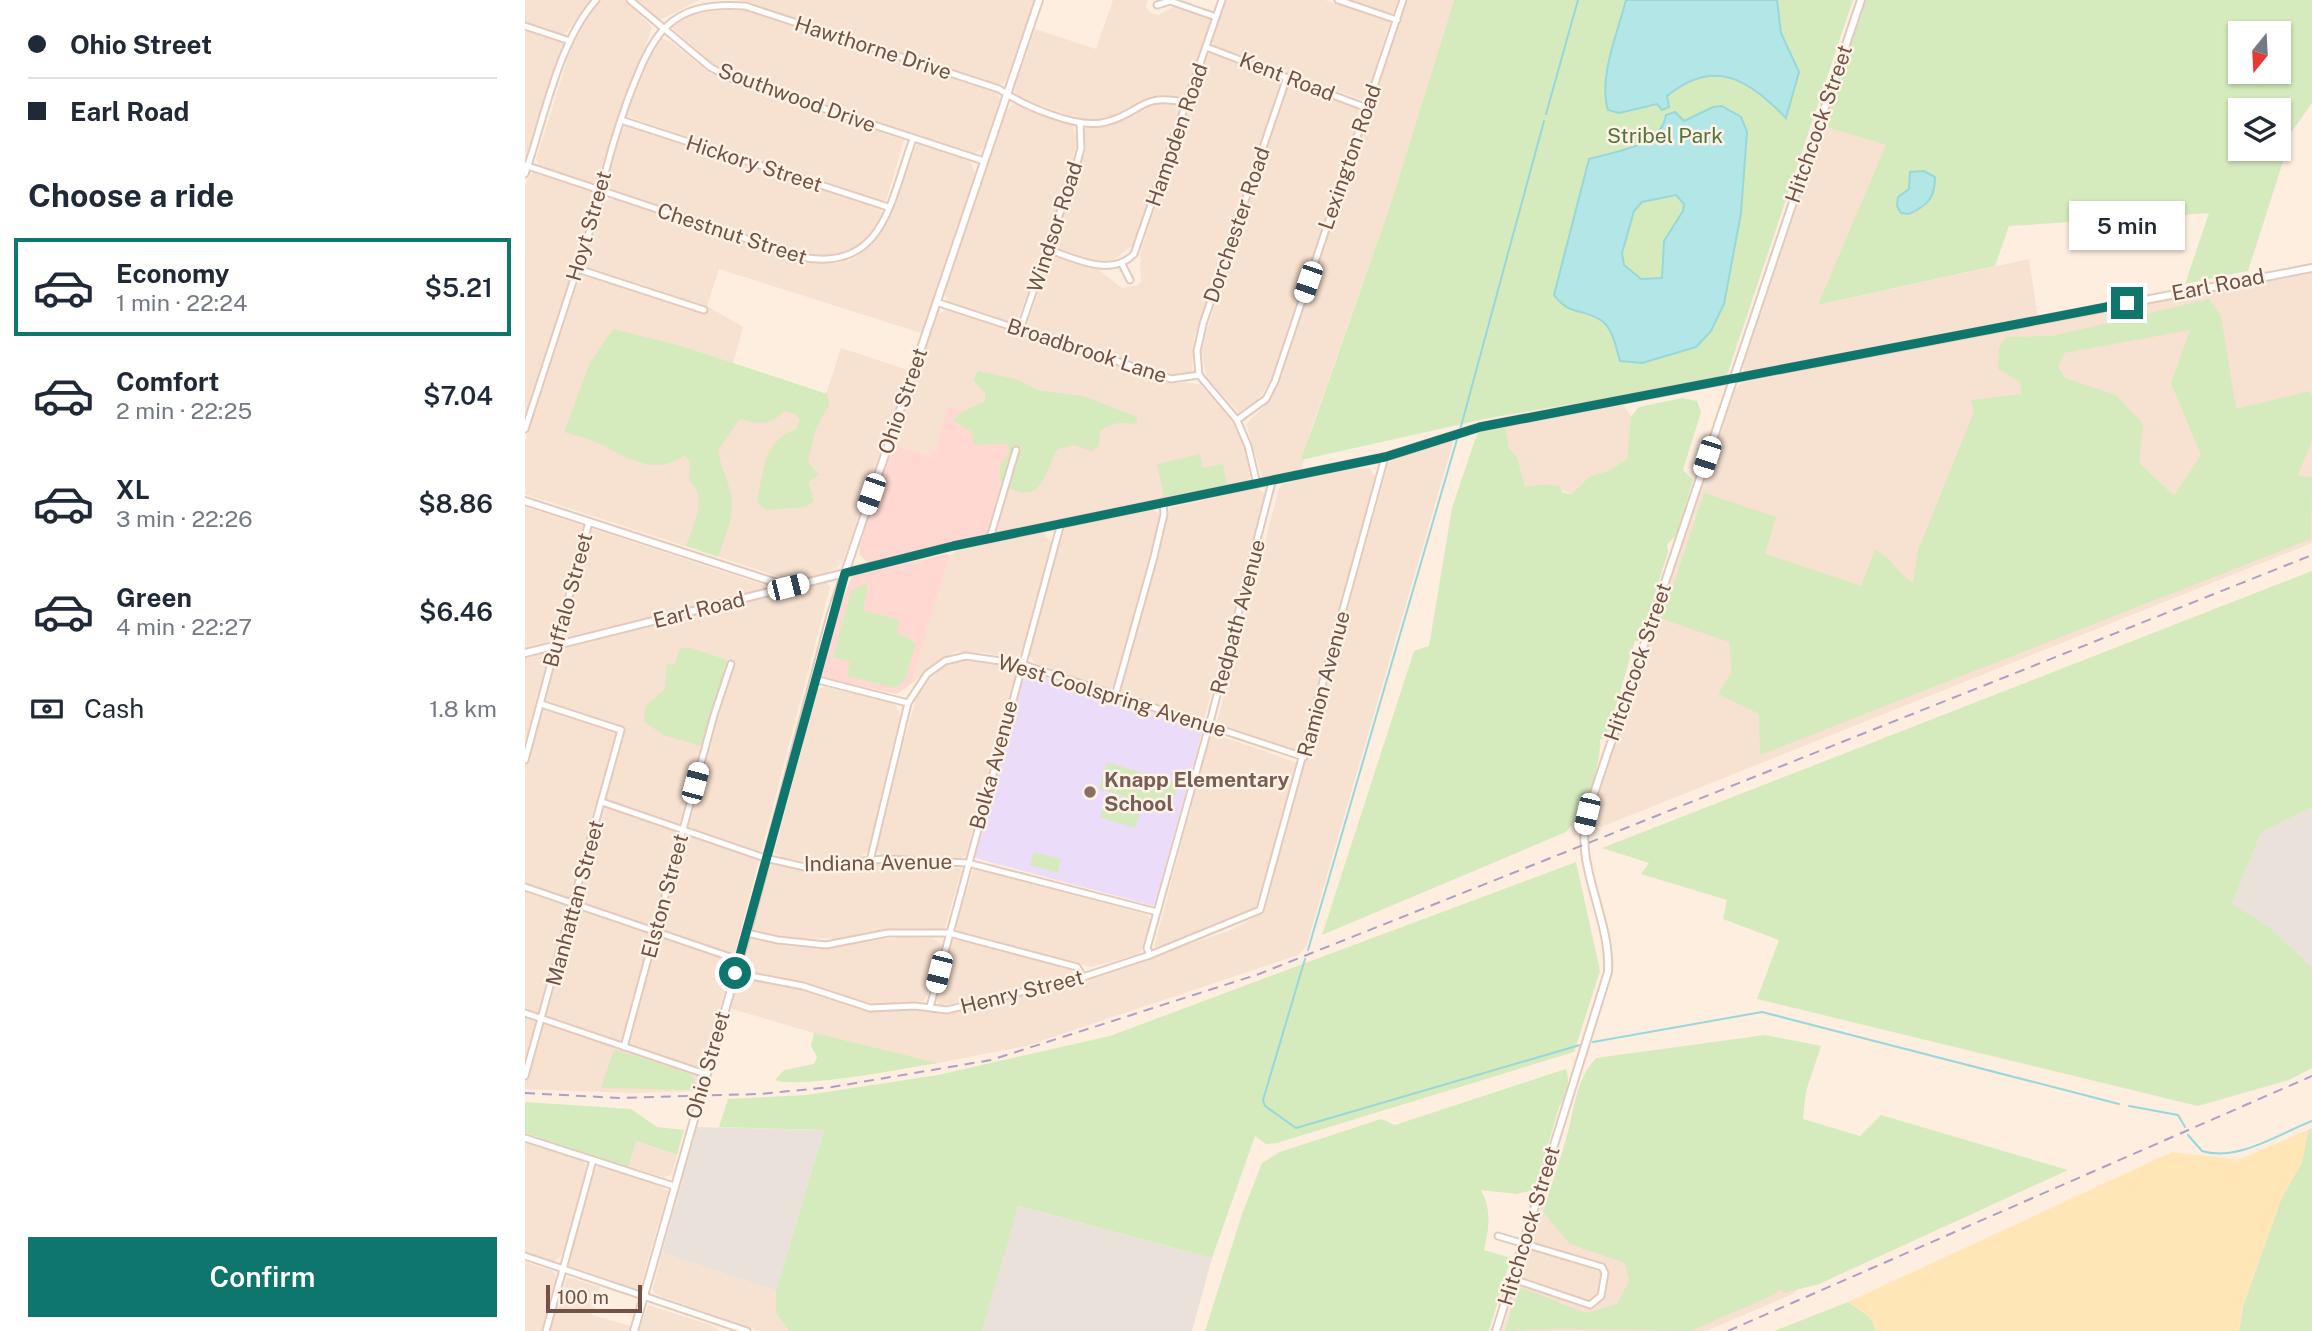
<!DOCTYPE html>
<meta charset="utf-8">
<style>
body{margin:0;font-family:"Public Sans",sans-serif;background:#f2f2f3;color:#1f2937;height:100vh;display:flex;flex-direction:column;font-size:26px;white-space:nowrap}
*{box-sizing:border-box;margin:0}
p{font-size:23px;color:#747a83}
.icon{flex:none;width:38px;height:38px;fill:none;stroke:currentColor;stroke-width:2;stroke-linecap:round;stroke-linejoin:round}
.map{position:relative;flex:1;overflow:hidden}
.panel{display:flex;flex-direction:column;background:#fff;width:525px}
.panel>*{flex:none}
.guide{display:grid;align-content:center;height:154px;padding:0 28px;background:#fff}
.needle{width:46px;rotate:198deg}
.buttons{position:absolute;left:1703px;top:21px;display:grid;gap:14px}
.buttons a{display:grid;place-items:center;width:63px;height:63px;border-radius:0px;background:#fff;box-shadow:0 2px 5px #0004;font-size:35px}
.scale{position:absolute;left:21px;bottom:18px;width:96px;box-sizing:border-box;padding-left:7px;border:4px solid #745145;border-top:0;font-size:19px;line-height:24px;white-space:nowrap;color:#745145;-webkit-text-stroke:5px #fff2e6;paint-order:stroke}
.end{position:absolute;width:32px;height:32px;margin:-16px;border:9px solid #0f766e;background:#fff;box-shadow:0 0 0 4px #fff}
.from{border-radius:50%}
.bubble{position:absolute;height:49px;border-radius:0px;background:#fff;box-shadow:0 2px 5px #0004;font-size:23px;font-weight:600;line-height:49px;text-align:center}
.car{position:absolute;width:21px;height:42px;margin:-21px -10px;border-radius:9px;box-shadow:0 0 5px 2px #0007;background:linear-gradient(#fff 24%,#345 0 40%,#fff 0 76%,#345 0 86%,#fff 0)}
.guide b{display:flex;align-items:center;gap:24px;height:66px;font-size:26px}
.guide b+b{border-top:2px solid #e0e1e3}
.guide i{width:18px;height:18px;background:#1f2937}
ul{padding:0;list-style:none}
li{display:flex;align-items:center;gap:21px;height:98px;margin:0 14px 10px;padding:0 14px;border:4px solid transparent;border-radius:0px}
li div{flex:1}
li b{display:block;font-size:26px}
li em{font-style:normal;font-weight:600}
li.on{border-color:#0f766e}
li>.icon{width:63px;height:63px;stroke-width:1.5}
h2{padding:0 28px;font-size:32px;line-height:84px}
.pay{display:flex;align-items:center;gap:18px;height:77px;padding:0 28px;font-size:26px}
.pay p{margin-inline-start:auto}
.cta{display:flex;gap:14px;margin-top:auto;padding:14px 28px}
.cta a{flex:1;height:80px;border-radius:0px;background:#0f766e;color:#fff;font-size:28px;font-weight:600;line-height:80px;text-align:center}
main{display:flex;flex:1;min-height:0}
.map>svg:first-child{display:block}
.residential{fill:#f7e1d0}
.commercial{fill:#ffd9d1}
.industrial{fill:#ebe1db}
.education{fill:#ebdcf9}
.green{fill:#d5ebbd;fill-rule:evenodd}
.sand{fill:#ffe6b7}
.water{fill:#b3e6e7;stroke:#98d7da;stroke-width:2;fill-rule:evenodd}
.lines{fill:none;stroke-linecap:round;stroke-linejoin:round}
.stream{stroke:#98d7da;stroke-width:2}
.minor-casing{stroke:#e4cabd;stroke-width:9}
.tertiary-casing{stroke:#e4cabd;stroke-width:10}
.minor{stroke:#fff;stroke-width:5}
.tertiary{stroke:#fff;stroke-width:6}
.rail{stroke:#af9ec6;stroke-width:2;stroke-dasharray:10 7;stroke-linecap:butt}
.route{stroke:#0f766e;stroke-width:9}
.education-dot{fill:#8d6e63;stroke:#fff2e6;stroke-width:2.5}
.labels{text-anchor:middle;stroke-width:5;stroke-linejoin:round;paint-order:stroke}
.street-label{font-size:21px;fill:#745145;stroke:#fff2e6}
.park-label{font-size:21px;fill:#53753b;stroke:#fff2e6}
.education-label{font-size:21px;font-weight:bold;fill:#785e54;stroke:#fff2e6;text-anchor:start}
</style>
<main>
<section class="panel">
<div class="guide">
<b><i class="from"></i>Ohio Street</b>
<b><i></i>Earl Road</b>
</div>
<h2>Choose a ride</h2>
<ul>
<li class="on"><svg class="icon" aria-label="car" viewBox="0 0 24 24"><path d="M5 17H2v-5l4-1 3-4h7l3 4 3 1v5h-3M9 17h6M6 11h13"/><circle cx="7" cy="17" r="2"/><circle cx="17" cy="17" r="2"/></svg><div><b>Economy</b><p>1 min · 22:24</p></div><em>$5.21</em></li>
<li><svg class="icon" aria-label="car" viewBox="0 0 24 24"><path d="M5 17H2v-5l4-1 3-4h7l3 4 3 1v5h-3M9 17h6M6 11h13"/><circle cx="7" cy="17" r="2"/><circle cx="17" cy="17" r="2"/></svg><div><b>Comfort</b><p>2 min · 22:25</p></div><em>$7.04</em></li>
<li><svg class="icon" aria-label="car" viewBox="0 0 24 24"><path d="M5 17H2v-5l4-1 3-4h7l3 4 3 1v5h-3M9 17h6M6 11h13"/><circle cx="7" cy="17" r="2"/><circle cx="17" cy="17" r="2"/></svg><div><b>XL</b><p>3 min · 22:26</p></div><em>$8.86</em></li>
<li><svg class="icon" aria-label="car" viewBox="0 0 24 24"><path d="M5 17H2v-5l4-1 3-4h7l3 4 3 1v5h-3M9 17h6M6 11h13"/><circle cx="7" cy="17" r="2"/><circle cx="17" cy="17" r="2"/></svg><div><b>Green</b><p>4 min · 22:27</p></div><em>$6.46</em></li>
</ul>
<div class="pay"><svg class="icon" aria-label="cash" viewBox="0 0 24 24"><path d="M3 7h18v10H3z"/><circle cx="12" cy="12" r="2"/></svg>Cash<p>1.8 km</p></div>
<div class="cta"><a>Confirm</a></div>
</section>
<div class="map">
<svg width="1787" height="1331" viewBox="0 0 1787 1331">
<rect width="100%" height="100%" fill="#fdeedf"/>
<g class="residential">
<polygon points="0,0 65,0 38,37 0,25"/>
<polygon points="74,0 100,0 127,27 73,183 63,185 17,168 11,159 50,36"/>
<polygon points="112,0 174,0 135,20"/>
<polygon points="214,0 510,0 482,79 475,85"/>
<polygon points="588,0 623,0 621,7 627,14 634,15 648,7 686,19 660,97 627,97 580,119 569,120 557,119 490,97 489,88 510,29 571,49"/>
<polygon points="701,0 800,0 865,22 840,101 690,46 687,42"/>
<polygon points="823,0 875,0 871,12 866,14"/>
<polygon points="882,0 929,0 866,203 785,432 776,472 738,480 721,424 738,408 751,388"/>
<polygon points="183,8 222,10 471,92 475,99 459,147 450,153 440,152 214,77 187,63 146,27 152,18"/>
<polygon points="0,30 39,44 40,49 0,165"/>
<polygon points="136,38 146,42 186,74 208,84 379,140 361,201 356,202 101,116 122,57 128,43"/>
<polygon points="687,53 754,78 756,85 669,338 667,371 661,375 642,374 502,327 525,255 574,270 597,288 613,285 616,281 615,253 683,55"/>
<polygon points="767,84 833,109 836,114 746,380 730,404 721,411 713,412 681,376 676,348 763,86"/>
<polygon points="643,102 655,107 656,113 608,245 588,260 570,260 534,249 529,241 530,233 557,160 559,128 594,122 618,107"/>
<polygon points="489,104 547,125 552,139 545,174 491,324 423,302 419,294 481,110"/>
<polygon points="100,126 345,205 356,210 357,216 351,229 331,249 301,258 282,255 84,191 79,184 95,132"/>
<polygon points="1298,126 1361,145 1294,305 1504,259 1513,319 1221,374 1216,363"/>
<polygon points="392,144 436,158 446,163 450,173 396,333 194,269 182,306 218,327 208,363 301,394 316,348 383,370 319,559 310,569 293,576 264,580 0,494 0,441 80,201 90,199 280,262 313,263 330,258 356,231"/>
<polygon points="9,171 67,191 72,200 0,420 0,184"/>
<polygon points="1787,272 1787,543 1076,827 1063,821 1209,392 1216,383 1687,289"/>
<polygon points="422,310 640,382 675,384 708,423 719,446 725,477 718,484 464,535 424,407 411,447 405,456 367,444 412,314"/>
<polygon points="1099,405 1106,417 1102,459 1083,471 1065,476 1048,494 1019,484 1000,488 992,457 984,448 980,425"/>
<polygon points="929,439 781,947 773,955 501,1046 413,1063 316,1041 204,1008 211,983 221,979 269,988 338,1010 393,1009 423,1014 537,987 706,930 738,913 863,464 868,458"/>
<polygon points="845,468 851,479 777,748 769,752 691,725 754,489 757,484 824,469"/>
<polygon points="731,488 741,494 679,719 674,721 602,698 596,692 596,687 645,508"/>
<polygon points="0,507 239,585 241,588 0,647"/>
<polygon points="625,507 634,514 635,520 589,686 585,690 577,689 512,666 504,655 538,528"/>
<polygon points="518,532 527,544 507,623 495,655 484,658 462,653 430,652 415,659 386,684 425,555 434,550"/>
<polygon points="301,582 305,587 203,979 169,1091 109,1093 0,1089 0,657"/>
<polygon points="450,658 486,666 491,675 441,855 434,859 355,855 350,846 393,691 420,664"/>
<polygon points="300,687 370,704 377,718 343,851 332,860 300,864 259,858 249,853 292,689"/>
<polygon points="690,734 773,763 738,893 728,911 638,947 629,947 684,739"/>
<polygon points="363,862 396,862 437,869 419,931 416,933 384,929 313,939 265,938 229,930 229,920 241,872 247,864 299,871"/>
<polygon points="449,868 623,915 627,923 622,942 614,954 566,967 433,931 430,926"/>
<polygon points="376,937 407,938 417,944 403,995 398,1001 353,1005 331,1002 272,982 222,972 216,965 223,941 227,938 261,946 297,948"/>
<polygon points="430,938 547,969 549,975 444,1004 415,1005 411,1000 425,943"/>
<polygon points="0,1141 57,1160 62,1167 38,1253 30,1262 0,1252"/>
<polygon points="110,1141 152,1155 146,1175 139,1177 103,1167"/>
<polygon points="75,1165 135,1186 143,1191 116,1284 112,1289 42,1265 68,1172"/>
<polygon points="1017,1204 1274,1285 1270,1293 1181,1331 977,1331"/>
<polygon points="137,1253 251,1291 251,1313 264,1331 234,1331 130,1294 128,1288"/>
<polygon points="0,1262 28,1271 31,1276 17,1331 0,1331"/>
<polygon points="42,1277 75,1287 67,1315 105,1326 104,1331 25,1331"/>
<polygon points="123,1305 189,1326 193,1331 114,1331"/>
</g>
<g class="commercial">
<polygon points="423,407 499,418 464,535 348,563 341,561 335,555 334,547 367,444 405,456 411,447"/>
<polygon points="422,554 425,555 386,684 372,694 298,678 296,675 315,606 327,576"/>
</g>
<g class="industrial">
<polygon points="1787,807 1787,968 1785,969 1707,904 1736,833"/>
<polygon points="172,1127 299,1130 251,1291 137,1253"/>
<polygon points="492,1206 687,1258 667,1331 457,1331"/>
</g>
<polygon class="education" points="508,674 678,729 629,906 450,858 496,683"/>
<g class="green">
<polygon points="929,0 1328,0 1201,378 964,418 776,460 866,203"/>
<path d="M1341 0H1787V103L1760 141 1764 143 1723 271 1660 284 1684 213 1484 226 1470 266 1293 305 1361 145 1298 126ZM1715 33H1754V72H1715ZM1715 110H1754V149H1715Z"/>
<path d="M1684 299 1696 316 1711 409 1784 391 1787 395V440L1773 475 1787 477 1786 539 1235 755 1234 714 1193 694 1207 672 1204 642 1137 619 1179 493 1251 517 1240 554 1336 586 1350 550C1367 557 1372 574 1388 582L1393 550 1449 412 1446 400 1497 394 1495 382 1473 369 1474 348 1481 337 1527 336ZM1665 330 1646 383 1676 455 1649 496 1614 463 1618 424 1591 395 1540 378 1533 366 1539 353Z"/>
<path d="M88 329 153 345 302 394 304 404 290 431 283 462 294 475 283 482 289 502 280 507 241 510 232 502C238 472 239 439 272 429L275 420 271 414 259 411C247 425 232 425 215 419L193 450C195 464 200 473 204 487 212 511 201 534 193 557L161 546C168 524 184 498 164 480L165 462 159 455C133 477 102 458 77 445 65 439 52 436 39 432L65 363Z"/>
<path d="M453 371 491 379 512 390 558 396 612 417V421L609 424C594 422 588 422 575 431L574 446 567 451 548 445 533 449C522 465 519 501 491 491 484 488 478 485 474 478L475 465 485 450 483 445C471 441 461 447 449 444L446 431 428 421 433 414 460 401V393L448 380Z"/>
<path d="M1157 398 1172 401 1176 412 1158 470 1168 480 1152 534 1142 545 1143 552 1115 641H1110L1082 736 1075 740C1076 769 1060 810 1041 832L797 935 889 651 904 646 927 508 952 434 958 429 980 425 984 448 992 457 1000 487 1020 484 1034 486 1038 493 1047 494 1065 476 1083 471 1102 459 1106 417 1114 407Z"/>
<polygon points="675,454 678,468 698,464 702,485 639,497 632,464"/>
<polygon points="1787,571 1787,807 1736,833 1707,904 1745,928 1787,968 1787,1068 1764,1080 1673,1106 1232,999 1254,940 1198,919 1202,900 1116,874 1124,863 1077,848"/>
<polygon points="338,584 343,586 338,610 374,620 372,633 391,643 380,680 370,688 322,676 325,662 308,657 326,591"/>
<polygon points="157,648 166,648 202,660 176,746 138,735 119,721 121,706 140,689 142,664 150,665 153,652"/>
<polygon points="582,762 653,784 645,810 574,789"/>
<polygon points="580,801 615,812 610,828 575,817"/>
<polygon points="509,852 536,859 533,873 505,865"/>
<polygon points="1051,862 1075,971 1049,1052 752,1143 741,1144 730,1136 687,1258 493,1206 457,1331 264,1331 251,1313 251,1291 299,1130 194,1127 203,1099 282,1095 413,1075 585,1036"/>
<path d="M289 1033 413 1063C380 1068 277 1089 250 1080L259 1070 289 1064 292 1057 286 1046Z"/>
<path d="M1240 1035 1296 1046 1281 1091 1278 1119 1335 1136 1356 1115 1543 1170 1294 1284 1259 1293 1254 1289 1250 1294 1166 1331 1037 1329 980 1331 992 1292 997 1288 1061 1313 1092 1304 1104 1281 1100 1263 1045 1244 1018 1212C1025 1188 1034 1164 1041 1139 1050 1110 1049 1082 1071 1058Z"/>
<polygon points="92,1050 165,1074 170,1079 168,1090 76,1088 88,1052"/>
<path d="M1041 1069C1046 1081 1041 1097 1034 1107L1010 1190 991 1194 956 1190C967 1211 964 1228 959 1250L986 1258 964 1331H680L717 1214 737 1163 755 1152 856 1119 870 1125Z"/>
<polygon points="0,1102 106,1109 132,1127 159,1130 152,1155 111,1141 103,1167 0,1133"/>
<polygon points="1787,1128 1787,1331 1714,1331 1718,1306 1756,1199 1777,1162 1783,1130"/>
<polygon points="1323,1302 1346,1318 1351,1331 1249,1331"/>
</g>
<polygon class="sand" points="1783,1130 1777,1162 1756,1200 1718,1306 1714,1331 1351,1331 1346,1318 1323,1302 1647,1152 1713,1160"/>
<g class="water">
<path d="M1101 0H1252L1256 33 1274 72 1261 118C1224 81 1191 56 1142 96L1144 107 1137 110 1132 104 1094 113 1083 110C1073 77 1093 32 1101 0Z"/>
<path d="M1197 106 1216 117 1222 132 1216 213 1199 304 1186 331 1171 347 1117 363 1095 361C1091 348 1088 329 1077 321 1059 308 1044 316 1029 295L1064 159C1091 151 1136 147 1141 115L1150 112 1159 121 1188 107ZM1151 195 1159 204 1158 211 1139 241 1137 278 1116 279 1099 265 1097 253 1109 211 1117 202Z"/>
<path d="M1399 171 1410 177C1410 198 1403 205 1384 214L1376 213 1372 206 1373 197 1384 189 1385 172Z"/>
</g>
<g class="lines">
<g class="stream">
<polyline points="1021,114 1053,0"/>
<polyline points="935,430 1019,121"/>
<polyline points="783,950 933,436"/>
<polyline points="780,959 738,1100 740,1106 771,1128 1055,1045"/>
<polyline points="1068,1042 1237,1012 1594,1104"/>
<polyline points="1604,1106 1653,1115 1660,1127"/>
<path d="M1663 1135 1677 1151C1713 1162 1753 1134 1787 1121"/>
</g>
<g class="minor-casing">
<g id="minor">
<polyline points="105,0 185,67 205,78 459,161"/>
<polyline points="813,0 872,20"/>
<polyline points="632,5 645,1 691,17"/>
<polyline points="0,26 45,41"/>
<polyline points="681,47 842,108"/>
<polyline points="96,120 363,207"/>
<path d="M0 165 276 257C359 273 365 201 388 139"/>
<path d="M0 174C19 120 33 42 71 0"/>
<path d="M522 249C549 258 586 278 609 254L697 0"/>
<polyline points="597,264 605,280"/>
<polyline points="53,269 179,310"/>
<polyline points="411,302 646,379 674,375 712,420 723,446 732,484"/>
<polyline points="495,330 552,163 556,148 555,123"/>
<polyline points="674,375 672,351 678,324 762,77"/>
<polyline points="712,420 741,399 750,381 878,0"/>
<path d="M0 429 74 202C80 167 91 133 103 99 127 37 141 0 220 6L474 89C497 105 553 130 581 122 619 112 614 92 662 103"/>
<polyline points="465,538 491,450"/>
<polyline points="289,679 383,703"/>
<polyline points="590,696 629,557 639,514 638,502"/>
<polyline points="0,760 64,522"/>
<polyline points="77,802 240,858 280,867 359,859 443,863 632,912"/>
<polyline points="345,861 383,703 402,674 420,661 441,656 496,664 779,757"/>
<polyline points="0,887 214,960"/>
<polyline points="222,933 253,940 301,945 363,933 424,933 552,967 558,977"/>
<polyline points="625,955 622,948 684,726 747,482"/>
<polyline points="210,973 278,986 345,1008 390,1006 422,1010 558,977 625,955 735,910 860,457"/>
<polyline points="405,1007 536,523"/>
<polyline points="0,1013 180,1074"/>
<polyline points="99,1047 189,715 206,664"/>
<polyline points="0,1076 96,730 16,704"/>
<polyline points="0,1138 149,1186"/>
<polyline points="973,1236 1077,1267 1080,1273 1076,1296 1065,1305 988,1279"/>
<polyline points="0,1256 222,1331"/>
<polyline points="21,1331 68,1160"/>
</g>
</g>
<g class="tertiary-casing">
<g id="tertiary">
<polyline points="0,501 261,586"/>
<polyline points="0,653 428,546 860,457 955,427 1787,268"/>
<polyline points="109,1331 222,933 306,614 514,0"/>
<path d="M971 1331 1083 972C1086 918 1049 866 1062 814L1336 0"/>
</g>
</g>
<use href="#minor" class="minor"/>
<use href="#tertiary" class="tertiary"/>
<g class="rail">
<polyline points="0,1093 94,1098 234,1094 307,1087 466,1060 734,974 1787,555"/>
<polyline points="1203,1331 1787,1076"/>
</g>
</g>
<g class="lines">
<polyline class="route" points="210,973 320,573 428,546 860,457 955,427 1602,303"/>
</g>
<circle class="education-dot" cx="565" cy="792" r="7"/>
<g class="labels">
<g class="street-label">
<text transform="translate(348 48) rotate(18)" y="7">Hawthorne Drive</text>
<text transform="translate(762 77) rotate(21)" y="7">Kent Road</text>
<text transform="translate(272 98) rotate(20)" y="7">Southwood Drive</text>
<text transform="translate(1294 124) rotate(-71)" y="7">Hitchcock Street</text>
<text transform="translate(652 135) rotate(-71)" y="7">Hampden Road</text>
<text transform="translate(825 157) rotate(-71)" y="7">Lexington Road</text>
<text transform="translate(229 164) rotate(18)" y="7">Hickory Street</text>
<text transform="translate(712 225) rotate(-71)" y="7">Dorchester Road</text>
<text transform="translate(64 226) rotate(-74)" y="7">Hoyt Street</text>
<text transform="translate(530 227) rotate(-72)" y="7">Windsor Road</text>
<text transform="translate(207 234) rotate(18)" y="7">Chestnut Street</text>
<text transform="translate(1693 285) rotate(-11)" y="7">Earl Road</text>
<text transform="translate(562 351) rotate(18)" y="7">Broadbrook Lane</text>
<text transform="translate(378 401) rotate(-71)" y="7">Ohio Street</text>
<text transform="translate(43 600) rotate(-75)" y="7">Buffalo Street</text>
<text transform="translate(174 610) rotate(-14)" y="7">Earl Road</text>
<text transform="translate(713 617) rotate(-75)" y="7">Redpath Avenue</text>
<text transform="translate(1113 662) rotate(-71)" y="7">Hitchcock Street</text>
<text transform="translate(799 684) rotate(-75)" y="7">Ramion Avenue</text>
<text transform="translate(587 696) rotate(17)" y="7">West Coolspring Avenue</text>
<text transform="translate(469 765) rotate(-75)" y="7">Bolka Avenue</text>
<text transform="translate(353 863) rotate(-1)" y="7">Indiana Avenue</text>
<text transform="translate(140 896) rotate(-75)" y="7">Elston Street</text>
<text transform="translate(50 903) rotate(-75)" y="7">Manhattan Street</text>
<text transform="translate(497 992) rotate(-14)" y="7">Henry Street</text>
<text transform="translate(183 1065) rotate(-74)" y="7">Ohio Street</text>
<text transform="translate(1004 1226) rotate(-73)" y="7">Hitchcock Street</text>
</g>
<g class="park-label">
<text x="1140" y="143">Stribel Park</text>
</g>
<g class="education-label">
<text x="579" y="787">Knapp Elementary<tspan x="579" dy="24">School</tspan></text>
</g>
</g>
</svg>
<div class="buttons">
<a><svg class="needle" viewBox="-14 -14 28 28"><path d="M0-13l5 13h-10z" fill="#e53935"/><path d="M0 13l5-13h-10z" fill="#747a83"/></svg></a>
<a><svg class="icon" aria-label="layers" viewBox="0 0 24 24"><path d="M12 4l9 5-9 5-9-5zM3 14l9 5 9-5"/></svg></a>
</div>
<div class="scale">100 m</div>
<i class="end from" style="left:210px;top:973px"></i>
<i class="end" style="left:1602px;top:303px"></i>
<div class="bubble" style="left:1544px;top:201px;width:116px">5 min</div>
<i class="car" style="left:783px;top:282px;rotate:199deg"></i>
<i class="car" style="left:1182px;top:457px;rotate:198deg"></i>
<i class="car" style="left:346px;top:494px;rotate:199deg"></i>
<i class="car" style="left:263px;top:587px;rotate:76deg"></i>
<i class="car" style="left:170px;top:783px;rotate:15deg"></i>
<i class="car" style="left:1062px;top:814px;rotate:193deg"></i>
<i class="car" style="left:414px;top:972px;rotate:194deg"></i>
</div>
</main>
